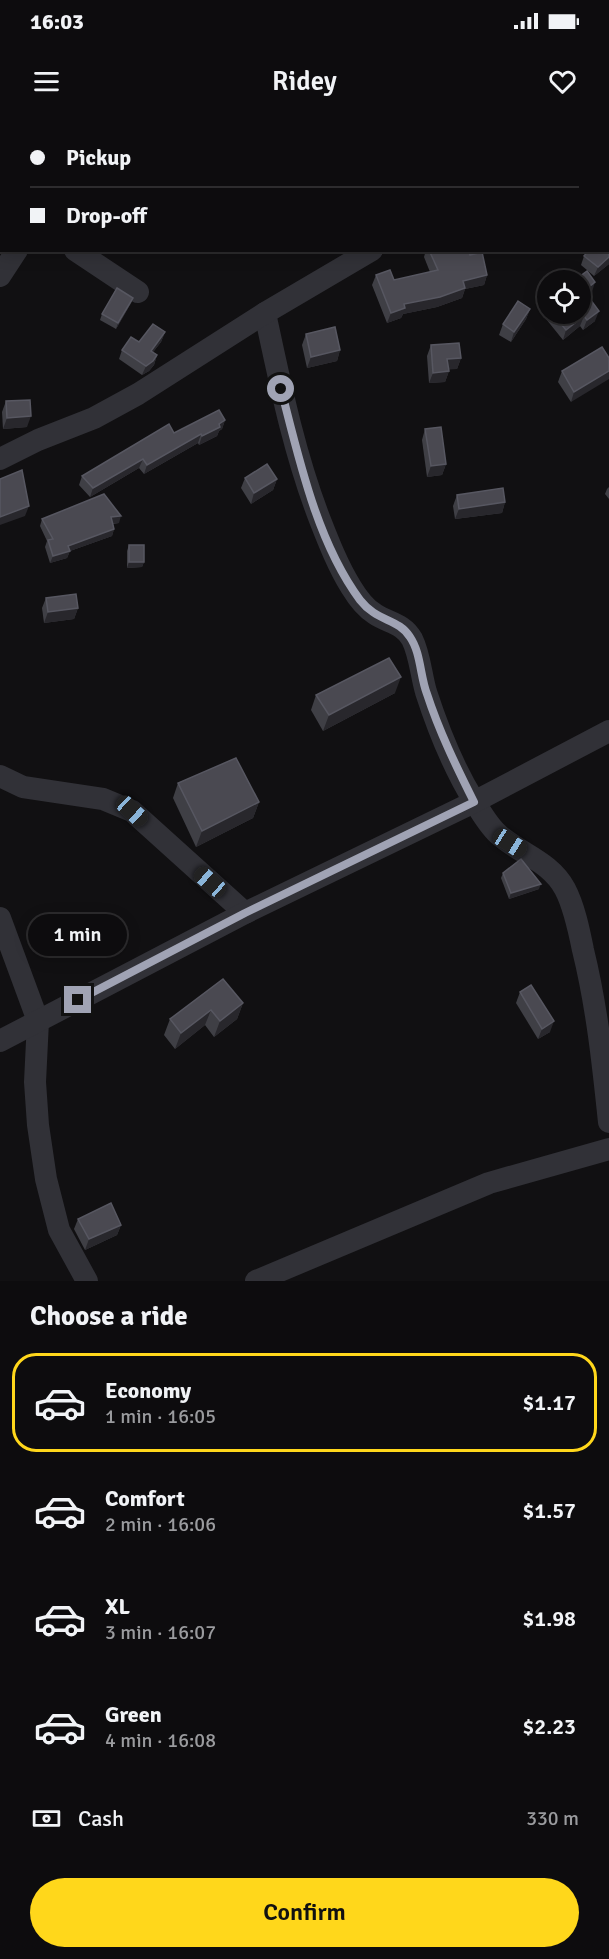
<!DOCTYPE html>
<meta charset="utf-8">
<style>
body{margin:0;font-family:Signika,sans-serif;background:#161517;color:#f1f3f6;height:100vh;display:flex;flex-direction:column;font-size:22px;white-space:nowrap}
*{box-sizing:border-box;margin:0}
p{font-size:20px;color:#9a9b9e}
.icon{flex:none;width:33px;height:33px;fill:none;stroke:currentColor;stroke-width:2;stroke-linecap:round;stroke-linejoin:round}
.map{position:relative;height:1161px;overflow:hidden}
.side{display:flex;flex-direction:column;background:#0d0c0e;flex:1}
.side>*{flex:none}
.top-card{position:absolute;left:0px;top:0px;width:609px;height:132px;box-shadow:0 3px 15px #0003,0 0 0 2px #2d2c2e;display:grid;align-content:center;height:132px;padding:0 30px;background:#0d0c0e}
.tools{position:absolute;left:537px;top:150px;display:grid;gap:12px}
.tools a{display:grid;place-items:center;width:54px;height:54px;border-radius:50%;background:#0d0c0e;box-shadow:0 3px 15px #0003,0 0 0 2px #2d2c2e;font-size:30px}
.end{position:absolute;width:27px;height:27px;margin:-14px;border:8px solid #a0a3b4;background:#111;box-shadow:0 0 0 3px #111}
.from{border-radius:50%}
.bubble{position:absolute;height:42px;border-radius:21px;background:#0d0c0e;box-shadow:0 3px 15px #0003,0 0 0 2px #2d2c2e;font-size:20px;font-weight:600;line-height:42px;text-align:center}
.car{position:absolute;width:18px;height:36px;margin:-18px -9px;border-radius:8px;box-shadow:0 0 4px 2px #0007;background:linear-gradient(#222 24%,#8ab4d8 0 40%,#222 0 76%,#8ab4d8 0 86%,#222 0)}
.top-card b{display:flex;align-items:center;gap:21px;height:57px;font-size:22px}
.top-card b+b{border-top:2px solid #2d2c2e}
.top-card i{width:15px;height:15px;background:#f1f3f6}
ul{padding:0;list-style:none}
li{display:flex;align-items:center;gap:18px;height:99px;margin:0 12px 9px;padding:0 18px;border:3px solid transparent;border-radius:24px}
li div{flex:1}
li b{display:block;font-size:22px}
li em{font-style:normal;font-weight:600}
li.on{border-color:#ffd71b}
li>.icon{width:54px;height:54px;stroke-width:1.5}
h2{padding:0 30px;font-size:27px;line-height:72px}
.pay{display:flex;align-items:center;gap:15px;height:66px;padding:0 30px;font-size:22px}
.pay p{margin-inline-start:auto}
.action{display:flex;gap:12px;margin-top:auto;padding:12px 30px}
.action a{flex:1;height:69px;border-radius:36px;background:#ffd71b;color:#111;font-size:24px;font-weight:600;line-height:69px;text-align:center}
.status{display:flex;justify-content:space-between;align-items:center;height:42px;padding:0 30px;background:#0d0c0e;direction:ltr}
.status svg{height:16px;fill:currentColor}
header{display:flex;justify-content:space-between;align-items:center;height:78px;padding:0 30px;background:#0d0c0e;font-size:27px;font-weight:600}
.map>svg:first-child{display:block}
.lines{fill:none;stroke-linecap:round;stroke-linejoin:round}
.minor{stroke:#313137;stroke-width:22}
.wall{fill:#3f3f45}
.shaded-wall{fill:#28272c}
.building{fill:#4a4951;stroke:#575761;stroke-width:1.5}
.route{stroke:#a0a3b4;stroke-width:8}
</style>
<div class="status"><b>16:03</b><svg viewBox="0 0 49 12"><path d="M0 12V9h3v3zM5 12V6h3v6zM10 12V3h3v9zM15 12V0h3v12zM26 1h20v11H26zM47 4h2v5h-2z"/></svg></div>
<header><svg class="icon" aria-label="menu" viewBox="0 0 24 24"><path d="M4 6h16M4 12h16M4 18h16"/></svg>Ridey<svg class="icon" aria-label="heart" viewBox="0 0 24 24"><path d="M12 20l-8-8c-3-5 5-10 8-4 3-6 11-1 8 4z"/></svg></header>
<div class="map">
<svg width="609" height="1161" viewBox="0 0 609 1161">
<rect width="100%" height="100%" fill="#111012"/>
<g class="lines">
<g class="minor">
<polyline points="276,0 278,2"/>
<polyline points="109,2 110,0"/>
<polyline points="575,2 578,0"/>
<polyline points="0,70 2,71"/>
<polyline points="75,130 138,172"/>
<polyline points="0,156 17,130"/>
<path d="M265 193C280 263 294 333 320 400 329 423 338 446 351 467 357 477 365 488 375 494 388 503 403 503 412 519 420 535 421 555 426 572 438 609 453 647 474 681 480 691 489 706 498 714 520 734 550 741 565 769 574 786 579 810 583 830 597 887 603 944 609 1002"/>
<polyline points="0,339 38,320 94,298 138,274 265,193 372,130"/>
<polyline points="0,656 23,667 103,679 132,691 245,793"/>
<polyline points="0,798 38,901 35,962 38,1005 46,1059 59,1110 87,1161"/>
<polyline points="0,921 245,793 474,682 609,611"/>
<polyline points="256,1161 489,1063 609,1029"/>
</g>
</g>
<g class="wall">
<polygon points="174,0 202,0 201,2 176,2"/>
<polygon points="426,130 468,130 470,135 487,155 484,165 465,169 462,178 437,187 403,194 401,198 387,203 372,165 376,155 394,160 430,152 424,137"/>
<polygon points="584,136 609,144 594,156 581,145"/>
<polygon points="580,160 592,172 587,176 595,201 583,210 580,206 563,220 542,194 545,184 548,182 548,194 580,194"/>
<polygon points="133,178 131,183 116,209 100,200 102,194"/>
<polygon points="530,189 526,199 511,222 499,215 503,204"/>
<polygon points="165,212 161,222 153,232 157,235 154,245 149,251 142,255 119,239 122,230"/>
<polygon points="306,214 340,230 337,241 307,248 302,225"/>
<polygon points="431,225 461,238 457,249 448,249 449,251 445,262 429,263 427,236"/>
<polygon points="609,238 571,282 558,262 562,251"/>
<polygon points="6,281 27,307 3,309 2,292"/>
<polygon points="225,300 222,309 219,311 217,316 199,325 198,323 144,354 139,348 90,377 79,365 82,356 174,313"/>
<polygon points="425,309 446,344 442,355 427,357 422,320"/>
<polygon points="245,358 277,359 273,370 251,384 241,368"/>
<polygon points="609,367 609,379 605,374 607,369"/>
<polygon points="457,375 505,382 502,393 455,399 453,386"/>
<polygon points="42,399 119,403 113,404 114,409 112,416 70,431 67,438 50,443 45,427 47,421 40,406"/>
<polygon points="129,425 144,442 142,447 127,448 127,431"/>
<polygon points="46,478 78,488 74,499 44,503 42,488"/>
<polygon points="395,573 323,611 311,590 316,575"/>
<polygon points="178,663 259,682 253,698 196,727 173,678"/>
<polygon points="503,753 539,769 509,779 501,758"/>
<polygon points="520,872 550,912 538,919 516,883"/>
<polygon points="243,883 237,899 214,917 205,905 175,929 164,915 170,899"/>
<polygon points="78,1099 121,1105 117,1115 85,1130 74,1109"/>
</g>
<g class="shaded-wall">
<polygon points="609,137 609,144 594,156 598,147"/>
<polygon points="487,155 484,165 465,169 462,178 437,187 403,194 401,198 387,203 391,193 404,184 463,161"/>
<polygon points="595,162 592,172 580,181 584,171"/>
<polygon points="133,178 131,183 116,209 118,203"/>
<polygon points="530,189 526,199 511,222 514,212"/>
<polygon points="599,191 595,201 583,210 587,200"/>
<polygon points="584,196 580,206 563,220 566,210"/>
<polygon points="165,212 161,222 147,240 151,231"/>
<polygon points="340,230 337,241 307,248 311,237"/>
<polygon points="157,235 154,245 149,251 142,255 146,246"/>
<polygon points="461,238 457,249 443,250 447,239"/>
<polygon points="449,251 445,262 429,263 433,253"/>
<polygon points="609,251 609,259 571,282 574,272"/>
<polygon points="31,296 27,307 3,309 7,298"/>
<polygon points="225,300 222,309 219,311 217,316 199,325 202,316"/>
<polygon points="201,314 198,323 144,354 147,345"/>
<polygon points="143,339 139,348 90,377 93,368"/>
<polygon points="446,344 442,355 427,357 431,346"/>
<polygon points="277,359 273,370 251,384 254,373"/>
<polygon points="505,382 502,393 455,399 459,389"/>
<polygon points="29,386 25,396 0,405 0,397"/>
<polygon points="121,396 119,403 108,404 111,397"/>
<polygon points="114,409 112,416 70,431 67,438 50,443 53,436 68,426"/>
<polygon points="129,442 144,442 142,447 127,448"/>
<polygon points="78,488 74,499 44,503 48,492"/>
<polygon points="401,557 395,573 323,611 329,595"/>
<polygon points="259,682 253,698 196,727 202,711"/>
<polygon points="541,764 539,769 509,779 511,773"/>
<polygon points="243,883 237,899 214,917 220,901"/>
<polygon points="211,890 205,905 175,929 181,913"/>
<polygon points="554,901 550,912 538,919 542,909"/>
<polygon points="121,1105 117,1115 85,1130 89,1119"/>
</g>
<g class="building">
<polygon points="438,0 503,0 502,2 437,2"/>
<polygon points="609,116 609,137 598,147 584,136 589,130 608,130 608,117"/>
<polygon points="429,130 468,130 470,135 482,132 487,155 463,161 465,168 440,177 404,184 405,188 391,193 376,155 390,150 394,160 438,150"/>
<polygon points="587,151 595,162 584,171 599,191 587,200 584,196 566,210 553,194 580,194 580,160 575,160"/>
<polygon points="117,168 133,178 118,203 102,194"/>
<polygon points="518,181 530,189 514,212 503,204"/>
<polygon points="153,204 165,212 151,231 157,235 153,241 146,246 122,230 131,217 139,222"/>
<polygon points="335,207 340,230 311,237 306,214"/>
<polygon points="459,223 461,238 447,239 449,251 433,253 431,225"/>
<polygon points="602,227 609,238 609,251 574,272 562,251"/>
<polygon points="30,280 31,296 7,298 6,281"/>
<polygon points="219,290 225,300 219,304 220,307 202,316 201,314 147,345 143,339 93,368 82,356 169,304 174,313"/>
<polygon points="441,307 446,344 431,346 425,309"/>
<polygon points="267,344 277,359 254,373 245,358"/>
<polygon points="22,350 29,386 0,397 0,359"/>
<polygon points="503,368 505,382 459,389 457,375"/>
<polygon points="104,374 121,396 111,397 114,409 68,426 70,431 53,436 48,420 53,419 42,399"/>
<rect x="129" y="425" width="15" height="17"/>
<polygon points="76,474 78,488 48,492 46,478"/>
<polygon points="389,538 401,557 329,595 316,575"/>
<polygon points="236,638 259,682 202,711 178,663"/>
<polygon points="521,739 541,764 511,773 503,753"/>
<polygon points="223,859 243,883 220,901 211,890 181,913 170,899"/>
<polygon points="531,865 554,901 542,909 520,872"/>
<polygon points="111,1083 121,1105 89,1119 78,1099"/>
</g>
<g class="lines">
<path class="route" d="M78 880 245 793 474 682C456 646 439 611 427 574 420 556 421 533 410 517 398 498 377 502 360 480 317 422 299 339 281 269"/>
</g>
</svg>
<div class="tools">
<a><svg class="icon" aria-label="locate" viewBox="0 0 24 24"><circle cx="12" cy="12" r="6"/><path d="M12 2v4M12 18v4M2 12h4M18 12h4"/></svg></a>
</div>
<i class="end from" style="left:281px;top:269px"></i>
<i class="end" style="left:78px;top:880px"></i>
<div class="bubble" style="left:28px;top:794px;width:99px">1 min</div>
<i class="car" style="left:132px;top:691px;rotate:133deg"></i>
<i class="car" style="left:510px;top:723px;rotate:122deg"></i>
<i class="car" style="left:210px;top:762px;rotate:311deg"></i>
<div class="top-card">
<b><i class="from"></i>Pickup</b>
<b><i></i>Drop-off</b>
</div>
</div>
<section class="side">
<h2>Choose a ride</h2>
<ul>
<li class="on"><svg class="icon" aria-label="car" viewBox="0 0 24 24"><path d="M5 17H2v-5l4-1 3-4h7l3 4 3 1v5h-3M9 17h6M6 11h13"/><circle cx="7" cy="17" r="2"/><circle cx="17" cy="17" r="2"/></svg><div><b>Economy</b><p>1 min · 16:05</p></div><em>$1.17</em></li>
<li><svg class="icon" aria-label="car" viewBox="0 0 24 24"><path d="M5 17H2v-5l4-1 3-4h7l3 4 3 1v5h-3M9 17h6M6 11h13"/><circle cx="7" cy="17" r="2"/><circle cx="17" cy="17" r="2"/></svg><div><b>Comfort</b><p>2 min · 16:06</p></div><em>$1.57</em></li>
<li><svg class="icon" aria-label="car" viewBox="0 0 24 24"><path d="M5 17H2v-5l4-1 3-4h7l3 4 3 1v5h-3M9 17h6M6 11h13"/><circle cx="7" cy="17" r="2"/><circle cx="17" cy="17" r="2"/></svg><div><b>XL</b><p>3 min · 16:07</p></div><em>$1.98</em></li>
<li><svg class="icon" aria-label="car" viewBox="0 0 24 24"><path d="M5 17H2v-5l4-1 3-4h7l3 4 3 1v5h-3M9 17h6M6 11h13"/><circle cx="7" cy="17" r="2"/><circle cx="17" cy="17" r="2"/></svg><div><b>Green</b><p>4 min · 16:08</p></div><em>$2.23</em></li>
</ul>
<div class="pay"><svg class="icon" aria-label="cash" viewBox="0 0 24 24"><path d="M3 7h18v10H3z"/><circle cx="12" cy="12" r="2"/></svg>Cash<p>330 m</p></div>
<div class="action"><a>Confirm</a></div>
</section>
